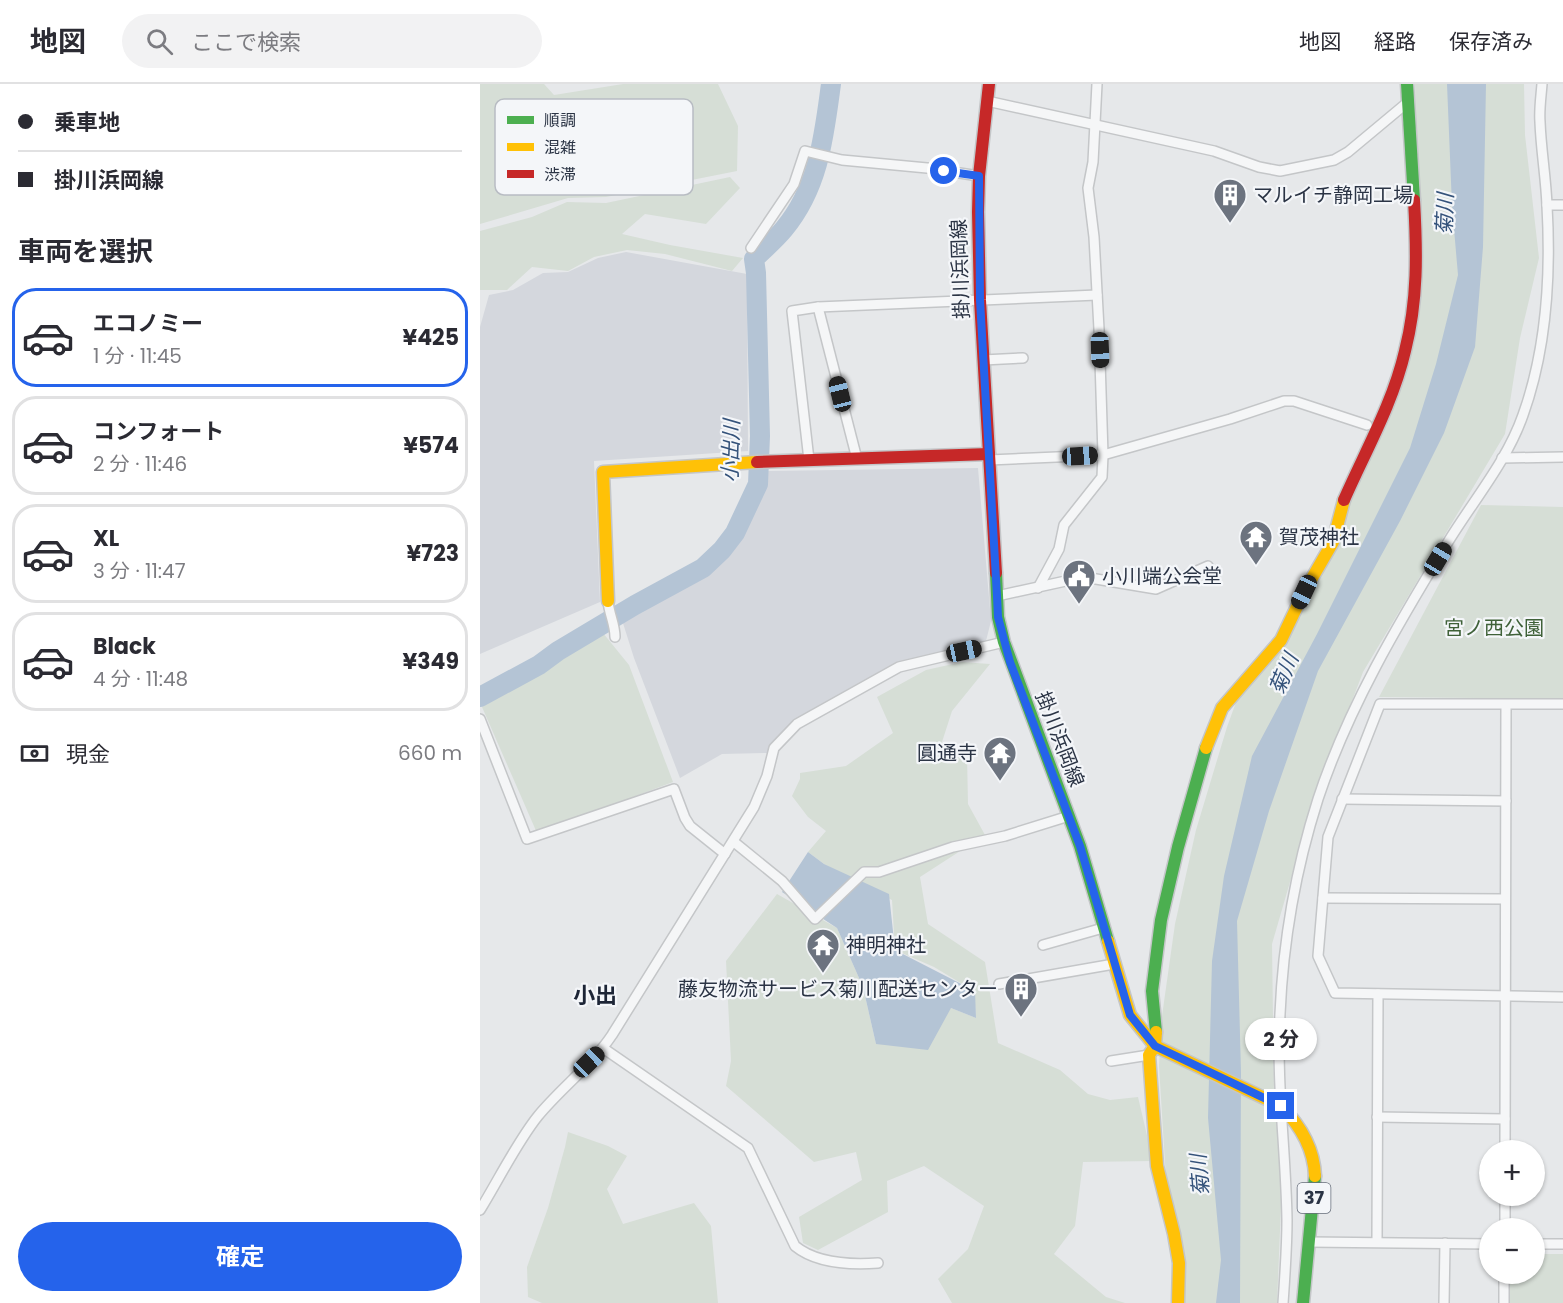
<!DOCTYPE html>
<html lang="ja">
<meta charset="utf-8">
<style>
body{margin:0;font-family:Poppins,"Noto Sans JP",sans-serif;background:#f2f2f3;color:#2b2b33;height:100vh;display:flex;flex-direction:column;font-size:22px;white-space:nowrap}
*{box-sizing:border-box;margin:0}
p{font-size:20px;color:#7c7c81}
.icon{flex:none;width:33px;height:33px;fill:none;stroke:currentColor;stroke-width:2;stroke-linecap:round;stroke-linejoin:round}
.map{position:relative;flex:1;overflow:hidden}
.sheet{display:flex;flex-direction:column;background:#fff;width:480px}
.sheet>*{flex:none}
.top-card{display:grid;align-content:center;height:132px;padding:0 18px;background:#fff}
.buttons{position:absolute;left:999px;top:1056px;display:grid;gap:12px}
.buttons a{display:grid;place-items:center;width:66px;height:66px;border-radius:50%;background:#fff;box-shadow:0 2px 4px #0004;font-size:30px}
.end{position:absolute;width:27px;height:27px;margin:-14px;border:8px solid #2563eb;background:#fff;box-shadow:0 0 0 3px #fff}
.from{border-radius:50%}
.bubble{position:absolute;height:42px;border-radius:21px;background:#fff;box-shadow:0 2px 4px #0004;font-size:20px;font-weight:700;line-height:42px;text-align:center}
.car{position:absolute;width:18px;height:36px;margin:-18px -9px;border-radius:8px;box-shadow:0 0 4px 2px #0007;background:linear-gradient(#222 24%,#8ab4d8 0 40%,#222 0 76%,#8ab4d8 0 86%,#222 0)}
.top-card b{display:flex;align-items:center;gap:21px;height:57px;font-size:22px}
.top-card b+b{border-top:2px solid #e1e1e2}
.top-card i{width:15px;height:15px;background:#2b2b33}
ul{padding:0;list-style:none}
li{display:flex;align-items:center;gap:18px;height:99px;margin:0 12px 9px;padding:0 6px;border:3px solid #e1e1e2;border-radius:24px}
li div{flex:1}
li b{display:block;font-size:22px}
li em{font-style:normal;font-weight:700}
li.on{border-color:#2563eb}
li>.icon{width:54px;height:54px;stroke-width:1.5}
h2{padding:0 18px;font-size:27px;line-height:72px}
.pay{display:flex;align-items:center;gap:15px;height:66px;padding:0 18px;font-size:22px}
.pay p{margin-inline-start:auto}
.cta{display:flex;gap:12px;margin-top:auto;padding:12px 18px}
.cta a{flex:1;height:69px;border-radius:36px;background:#2563eb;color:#fff;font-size:24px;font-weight:700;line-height:69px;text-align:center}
header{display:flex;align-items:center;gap:36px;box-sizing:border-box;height:84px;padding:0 30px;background:#fff;border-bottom:2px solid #e1e1e2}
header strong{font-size:28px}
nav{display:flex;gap:33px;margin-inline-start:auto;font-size:21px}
.search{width:420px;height:54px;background:#f2f2f3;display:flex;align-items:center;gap:15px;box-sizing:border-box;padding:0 21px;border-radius:33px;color:#7c7c81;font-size:22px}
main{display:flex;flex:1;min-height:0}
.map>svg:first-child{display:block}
.built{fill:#d4d7dd}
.green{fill:#d6ded6}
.water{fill:#b4c4d5}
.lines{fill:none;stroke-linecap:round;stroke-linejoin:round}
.river{stroke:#b4c4d5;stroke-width:20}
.street-casing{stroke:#c4c6c8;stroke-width:12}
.fast-casing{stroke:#c4c6c8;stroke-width:15}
.slow-casing{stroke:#c4c6c8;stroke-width:15}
.jam-casing{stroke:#c4c6c8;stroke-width:15}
.street{stroke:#f5f6f7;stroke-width:9}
.fast{stroke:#4caf50;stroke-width:12}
.slow{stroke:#ffc107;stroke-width:12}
.jam{stroke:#c62828;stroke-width:12}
.route{stroke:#2563eb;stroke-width:8}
.labels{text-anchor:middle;stroke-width:4.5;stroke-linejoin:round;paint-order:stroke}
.shield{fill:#f4f6f9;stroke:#676e7b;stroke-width:1.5}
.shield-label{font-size:18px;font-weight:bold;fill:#2b3445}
.poi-label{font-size:20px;fill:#2b3445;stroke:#f4f6f9;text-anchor:start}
.street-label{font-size:20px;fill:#2b3445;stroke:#f4f6f9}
.park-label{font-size:20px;fill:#3f6138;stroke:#f4f6f9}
.water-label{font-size:21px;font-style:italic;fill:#34527a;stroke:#f4f6f9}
.quarter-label{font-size:22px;font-weight:bold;fill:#1d2536;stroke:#f4f6f9}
.key{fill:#f4f6f9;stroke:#b8bcc3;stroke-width:1.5}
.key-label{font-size:16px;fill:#2b3445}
</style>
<header>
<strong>地図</strong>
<div class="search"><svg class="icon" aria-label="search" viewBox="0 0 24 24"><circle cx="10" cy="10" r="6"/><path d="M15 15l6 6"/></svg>ここで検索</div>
<nav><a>地図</a><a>経路</a><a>保存済み</a></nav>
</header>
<main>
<section class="sheet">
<div class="top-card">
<b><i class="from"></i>乗車地</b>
<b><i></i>掛川浜岡線</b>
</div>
<h2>車両を選択</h2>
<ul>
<li class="on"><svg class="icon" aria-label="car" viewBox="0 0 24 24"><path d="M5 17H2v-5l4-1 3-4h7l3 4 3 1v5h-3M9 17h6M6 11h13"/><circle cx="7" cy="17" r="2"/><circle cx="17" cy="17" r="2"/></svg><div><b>エコノミー</b><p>1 分 · 11:45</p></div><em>¥425</em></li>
<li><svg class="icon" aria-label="car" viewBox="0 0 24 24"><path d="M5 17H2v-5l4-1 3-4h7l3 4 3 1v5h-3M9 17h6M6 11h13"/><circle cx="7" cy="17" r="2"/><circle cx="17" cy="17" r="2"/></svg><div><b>コンフォート</b><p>2 分 · 11:46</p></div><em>¥574</em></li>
<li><svg class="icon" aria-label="car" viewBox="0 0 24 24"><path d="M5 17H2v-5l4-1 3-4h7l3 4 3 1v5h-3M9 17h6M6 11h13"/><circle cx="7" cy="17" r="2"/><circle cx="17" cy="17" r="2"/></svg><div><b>XL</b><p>3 分 · 11:47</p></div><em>¥723</em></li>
<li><svg class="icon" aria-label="car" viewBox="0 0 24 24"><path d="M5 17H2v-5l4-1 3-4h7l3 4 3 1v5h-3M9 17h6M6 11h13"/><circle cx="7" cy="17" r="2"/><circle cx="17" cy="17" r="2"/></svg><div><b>Black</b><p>4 分 · 11:48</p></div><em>¥349</em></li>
</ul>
<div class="pay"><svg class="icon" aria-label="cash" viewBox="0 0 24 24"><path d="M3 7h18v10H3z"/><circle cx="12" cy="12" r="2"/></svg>現金<p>660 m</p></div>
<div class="cta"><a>確定</a></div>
</section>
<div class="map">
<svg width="1083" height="1219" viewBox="0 0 1083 1219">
<rect width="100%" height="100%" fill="#e6e8ea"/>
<g class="built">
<polygon points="146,168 267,190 268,367 114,377 120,518 0,570 0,243 9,211 33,206 63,189 88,188 118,174"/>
<polygon points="498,384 511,537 505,561 432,576 330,627 303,648 287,669 242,670 200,694 154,574 142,536 233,483 252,466 283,410 287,387"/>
</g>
<g class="green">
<polygon points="0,0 64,0 74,11 143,0 238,0 258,42 257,87 126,113 88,114 0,140"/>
<polygon points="935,0 1044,0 1045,51 1059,174 1040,254 1025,350 883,588 832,722 792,860 794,1007 802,1099 797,1219 704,1219 706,1180 686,1095 679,982 682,932 695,840 716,746 747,643 759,610 804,559 920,300 936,246 943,161 936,63"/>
<polygon points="250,93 260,104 226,140 165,130 142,150 190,161 263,174 252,187 185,170 147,166 114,173 88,187 52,183 27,206 0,206 0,147 52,133 87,118 126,119"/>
<polygon points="1001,421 1083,423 1083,615 899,613"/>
<polygon points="123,549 149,581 193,698 57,749 2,623"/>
<polygon points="482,578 510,580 472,627 462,658 487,671 488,720 505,751 440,793 448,840 505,878 518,959 580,986 608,1010 630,1016 658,1013 673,1077 603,1078 595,1142 574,1170 626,1213 645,1219 472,1219 458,1195 488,1165 504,1122 444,1082 407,1097 408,1128 338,1166 323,1159 319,1133 382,1096 376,1068 334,1078 246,1002 251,977 246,877 297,810 357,844 383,903 396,960 471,924 496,934 494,907 454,883 415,866 412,816 344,780 328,768 346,747 328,733 312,712 320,695 320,689 366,682 413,649 397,613 446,586"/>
<polygon points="88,1048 128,1062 147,1072 127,1105 143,1140 214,1119 231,1142 238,1219 62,1219 48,1213 47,1183 68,1124 85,1063"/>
<polygon points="1055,1170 1083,1170 1083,1219 1028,1219 1028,1190 1054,1190"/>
</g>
<g class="water">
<polygon points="967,0 1006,0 1003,163 995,263 964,349 920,437 838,587 789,727 757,837 761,989 760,1219 736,1219 741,1176 728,1034 732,877 744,792 772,672 837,550 930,364 956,280 978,191 972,122"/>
<polygon points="328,768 344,780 409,810 415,866 495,907 496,934 471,924 448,966 396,960 383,903 357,844 302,808"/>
</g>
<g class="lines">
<path class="river" d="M0 613 59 581 78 567 155 521 223 484 242 466 255 449 278 400 280 352 276 189 274 175C284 165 295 156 304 145 339 103 344 52 351 0"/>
<g class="street-casing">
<g id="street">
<polyline points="507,17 734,67 779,83 800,87 854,76 868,68 928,18"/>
<polyline points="1067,121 1083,121"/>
<polyline points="271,164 314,100 325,67 362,76 447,84 499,92"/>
<polyline points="338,223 377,375"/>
<polyline points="503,276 543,274"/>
<polyline points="1022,374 1083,373"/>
<polyline points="329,376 312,227 338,223 617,211"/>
<polyline points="509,376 623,371 750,335 804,317 814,317 887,341"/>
<polyline points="558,504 579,465 584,441 622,393 623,371 619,245 614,153 608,104 613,78 617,0"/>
<polyline points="517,512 604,493 676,505 728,482"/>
<path d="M128 517C129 530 135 540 135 553"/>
<polyline points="1083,620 900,620 848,753 838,872 855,909 1083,913"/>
<polyline points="0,635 47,755 194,705 205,734 210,742 245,770"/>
<polyline points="862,715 1026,717"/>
<polyline points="254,758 302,797 335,835 384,788 399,788 473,763 525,752 589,732"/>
<polyline points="843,814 1025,815"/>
<polyline points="563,861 623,844"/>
<polyline points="519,900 634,880"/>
<path d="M123 964 268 1064 315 1162C337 1180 370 1181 398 1179"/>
<polyline points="631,977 669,971"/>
<polyline points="897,1033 1025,1035"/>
<polyline points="1025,1066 1026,621"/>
<path d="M0 1126C18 1097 37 1058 58 1032 81 1004 112 981 132 951L274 723 287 692 294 664 317 640 419 583 524 558"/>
<polyline points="1025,1144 1025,1112"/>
<polyline points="829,1158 1010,1160"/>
<polyline points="897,1158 898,910"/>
<polyline points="1054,1160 1083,1160"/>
<path d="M803 1219C805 1191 807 1163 807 1136 806 1067 796 999 800 930 803 859 816 784 838 715 868 624 918 540 968 458 993 417 1027 377 1043 331 1067 264 1071 192 1067 122 1066 94 1061 66 1060 38 1059 26 1061 13 1062 0"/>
<polyline points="964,1219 965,1159"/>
<polyline points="1024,1219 1024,1190"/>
</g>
</g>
<g class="fast-casing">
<g id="fast">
<polyline points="927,0 934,116"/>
<polyline points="516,489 518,533 524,558 600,762 628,857"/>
<polyline points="676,948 672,907 681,836 698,763 726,664"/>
<polyline points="823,1219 835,1092"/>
</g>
</g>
<g class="slow-casing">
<g id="slow">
<polyline points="128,517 123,388 277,378"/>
<polyline points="726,664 742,624 801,556 824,508 853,458 864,416"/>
<path d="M628 857 650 931 675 962 801 1022C820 1041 834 1064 835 1092"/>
<polyline points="676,948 675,962 669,971 677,1082 694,1150 699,1179 698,1219"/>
</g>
</g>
<g class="jam-casing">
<g id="jam">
<polyline points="509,0 499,92 498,128 500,216 516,489"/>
<polyline points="277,378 509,370"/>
<path d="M864 416C885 368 913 319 925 267 938 216 937 168 934 116"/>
</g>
</g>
<use href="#street" class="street"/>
<use href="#fast" class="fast"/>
<use href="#slow" class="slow"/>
<use href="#jam" class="jam"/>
</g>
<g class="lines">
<polyline class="route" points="464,87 499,92 500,216 517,512 518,533 530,578 600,762 650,931 675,962 801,1022"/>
</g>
<defs>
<g id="building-pin" transform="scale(1.725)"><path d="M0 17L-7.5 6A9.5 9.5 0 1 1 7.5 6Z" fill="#6c737f" stroke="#f4f6f9"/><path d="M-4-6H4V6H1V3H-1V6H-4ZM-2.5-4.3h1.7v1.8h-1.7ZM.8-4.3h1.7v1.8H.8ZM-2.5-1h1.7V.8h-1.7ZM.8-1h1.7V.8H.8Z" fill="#fff"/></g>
<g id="temple-pin" transform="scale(1.725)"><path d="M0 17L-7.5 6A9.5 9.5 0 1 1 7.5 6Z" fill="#6c737f" stroke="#f4f6f9"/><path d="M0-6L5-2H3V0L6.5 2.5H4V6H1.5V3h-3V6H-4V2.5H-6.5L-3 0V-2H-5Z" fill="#fff"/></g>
<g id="civic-pin" transform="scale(1.725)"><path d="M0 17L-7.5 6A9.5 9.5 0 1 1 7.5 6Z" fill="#6c737f" stroke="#f4f6f9"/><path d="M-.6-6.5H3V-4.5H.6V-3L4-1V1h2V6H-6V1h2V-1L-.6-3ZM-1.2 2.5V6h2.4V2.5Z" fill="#fff"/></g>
</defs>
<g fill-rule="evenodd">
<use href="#building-pin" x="750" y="111"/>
<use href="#temple-pin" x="776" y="453"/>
<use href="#civic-pin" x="599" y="492"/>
<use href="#temple-pin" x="520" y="669"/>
<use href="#temple-pin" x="343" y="861"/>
<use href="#building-pin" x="541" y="905"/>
</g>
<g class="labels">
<rect class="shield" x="817.5" y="1099" width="33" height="30" rx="4.5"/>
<g class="shield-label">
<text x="834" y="1120">37</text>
</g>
<g class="poi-label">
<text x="773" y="118">マルイチ静岡工場</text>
<text x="799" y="460">賀茂神社</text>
<text x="622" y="499">小川端公会堂</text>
<text x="497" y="676" text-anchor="end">圓通寺</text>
<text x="366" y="868">神明神社</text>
<text x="518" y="912" text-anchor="end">藤友物流サービス菊川配送センター</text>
</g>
<g class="street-label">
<text transform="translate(480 185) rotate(-92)" y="7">掛川浜岡線</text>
<text transform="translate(580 655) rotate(69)" y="7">掛川浜岡線</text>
</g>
<g class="park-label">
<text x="1014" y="551">宮ノ西公園</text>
</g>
<g class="water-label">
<text transform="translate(965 130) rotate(-88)" y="7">菊川</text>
<text transform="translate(251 367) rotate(-88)" y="7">小出川</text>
<text transform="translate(804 590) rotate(-67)" y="7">菊川</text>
<text transform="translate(720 1091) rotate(-95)" y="7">菊川</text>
</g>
<g class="quarter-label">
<text x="115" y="919">小出</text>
</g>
</g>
<rect x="15" y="15" width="198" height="96" rx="9" class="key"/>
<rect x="27" y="32" width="27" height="8" fill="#4caf50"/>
<rect x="27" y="59" width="27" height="8" fill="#ffc107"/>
<rect x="27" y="86" width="27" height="8" fill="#c62828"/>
<g class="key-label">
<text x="64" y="42">順調</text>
<text x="64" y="69">混雑</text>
<text x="64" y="96">渋滞</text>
</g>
</svg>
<div class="buttons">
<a>+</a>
<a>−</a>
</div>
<i class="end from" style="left:464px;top:87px"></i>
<i class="end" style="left:801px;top:1022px"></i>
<div class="bubble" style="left:765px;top:934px;width:72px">2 分</div>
<i class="car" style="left:620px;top:266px;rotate:178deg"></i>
<i class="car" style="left:360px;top:310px;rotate:346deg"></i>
<i class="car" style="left:600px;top:372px;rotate:87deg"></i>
<i class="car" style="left:958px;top:475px;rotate:31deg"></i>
<i class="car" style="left:824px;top:508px;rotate:205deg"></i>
<i class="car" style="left:484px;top:567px;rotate:78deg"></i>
<i class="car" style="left:109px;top:978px;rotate:46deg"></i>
</div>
</main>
